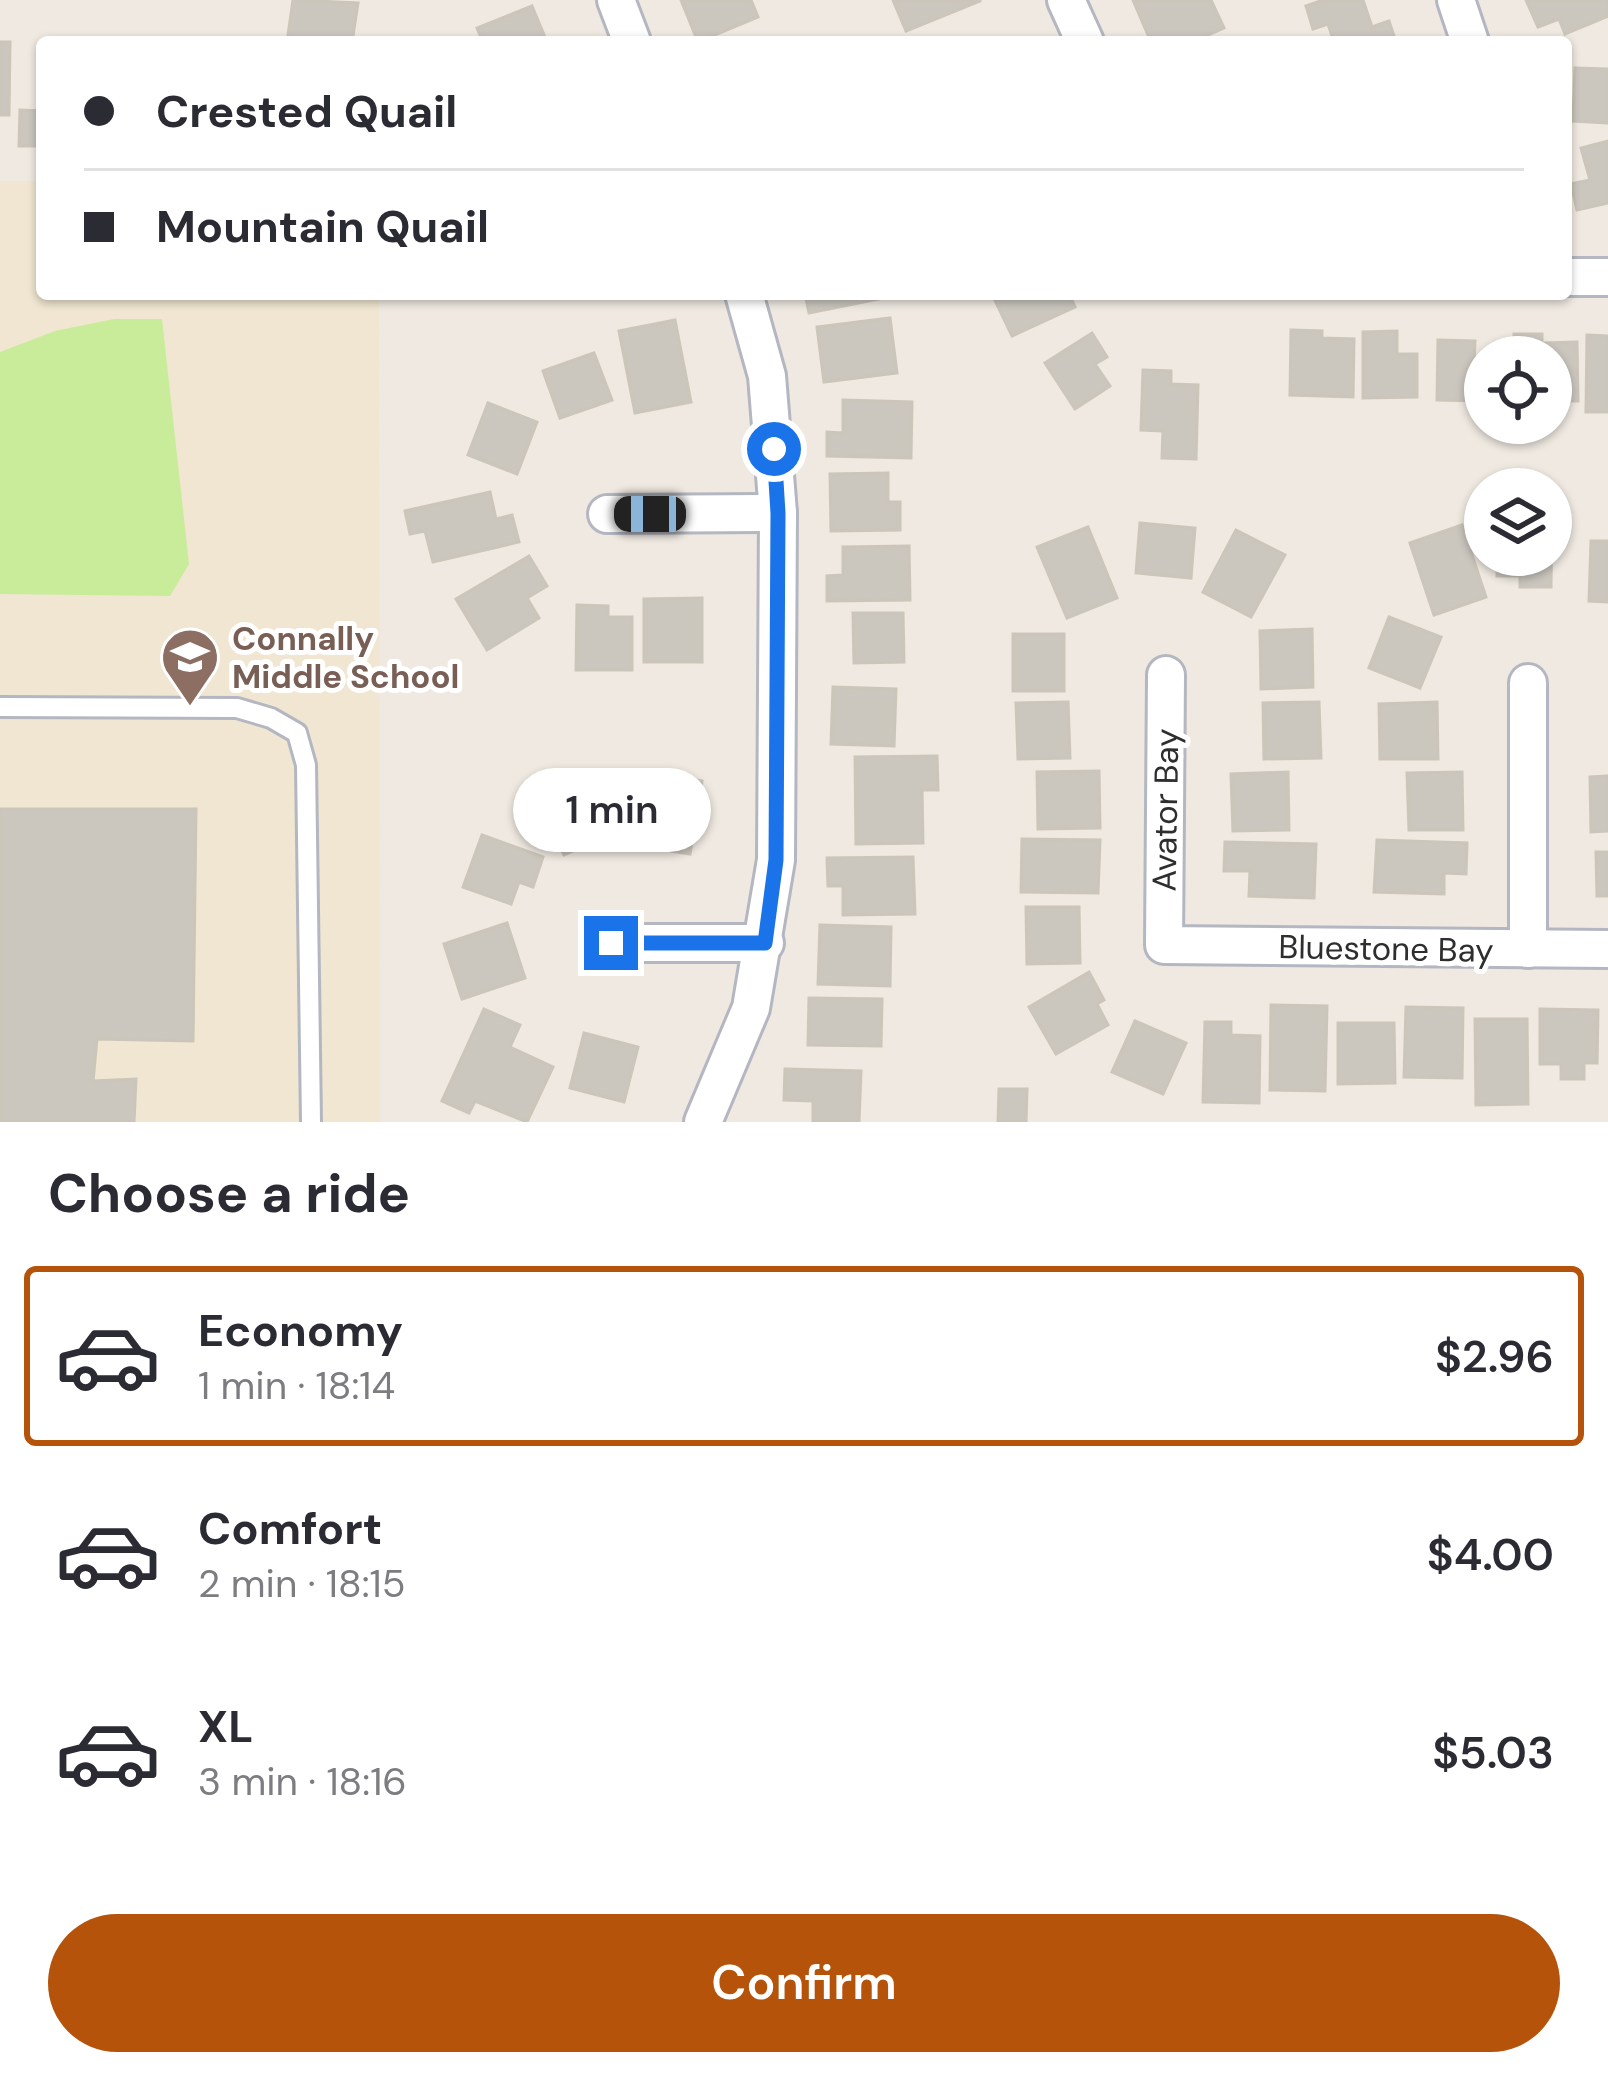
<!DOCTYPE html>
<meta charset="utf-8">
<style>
body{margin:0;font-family:"DM Sans",sans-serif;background:#f2f2f3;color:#2b2b33;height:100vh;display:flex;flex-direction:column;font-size:45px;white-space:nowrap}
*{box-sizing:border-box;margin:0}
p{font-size:39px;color:#7c7c81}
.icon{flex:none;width:66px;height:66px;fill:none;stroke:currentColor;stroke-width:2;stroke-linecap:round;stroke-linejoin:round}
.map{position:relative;height:1122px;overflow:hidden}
.sheet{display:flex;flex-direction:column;background:#fff;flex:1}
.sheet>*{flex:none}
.hud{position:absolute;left:36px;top:36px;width:1536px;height:264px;border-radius:12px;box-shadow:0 3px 9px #0004;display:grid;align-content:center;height:264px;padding:0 48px;background:#fff}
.controls{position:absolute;left:1464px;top:336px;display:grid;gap:24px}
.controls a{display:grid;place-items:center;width:108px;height:108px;border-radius:50%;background:#fff;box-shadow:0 3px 9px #0004;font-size:60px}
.end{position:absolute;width:54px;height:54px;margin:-27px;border:15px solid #1a73e8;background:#fff;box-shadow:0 0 0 6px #fff}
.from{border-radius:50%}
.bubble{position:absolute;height:84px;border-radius:42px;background:#fff;box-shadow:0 3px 9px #0004;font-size:39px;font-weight:600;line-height:84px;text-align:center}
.car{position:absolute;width:36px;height:72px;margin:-36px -18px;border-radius:15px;box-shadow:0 0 9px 3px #0007;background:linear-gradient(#222 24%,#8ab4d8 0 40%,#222 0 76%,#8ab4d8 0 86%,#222 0)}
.hud b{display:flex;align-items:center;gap:42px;height:114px;font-size:45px}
.hud b+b{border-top:3px solid #e1e1e2}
.hud i{width:30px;height:30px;background:#2b2b33}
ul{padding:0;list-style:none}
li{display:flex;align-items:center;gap:36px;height:180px;margin:0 24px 18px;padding:0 24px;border:6px solid transparent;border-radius:12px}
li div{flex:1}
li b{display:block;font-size:45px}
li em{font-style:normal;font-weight:600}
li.selected{border-color:#b45309}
li>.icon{width:108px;height:108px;stroke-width:1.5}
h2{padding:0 48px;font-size:54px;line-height:144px}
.primary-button{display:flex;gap:24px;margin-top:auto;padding:24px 48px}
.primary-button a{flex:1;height:138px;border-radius:72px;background:#b45309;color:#fff;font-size:48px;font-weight:600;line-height:138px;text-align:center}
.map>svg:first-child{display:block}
.education{fill:#f0e6d1}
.pitch{fill:#c9ec9a}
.building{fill:#cbc7bf;stroke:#cbc5ba;stroke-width:3}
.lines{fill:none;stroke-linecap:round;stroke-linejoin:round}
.service-casing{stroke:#b4b7c1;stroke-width:24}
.minor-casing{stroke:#b4b7c1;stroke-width:42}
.service{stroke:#fff;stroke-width:18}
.minor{stroke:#fff;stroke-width:36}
.route{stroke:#1a73e8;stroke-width:15}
.labels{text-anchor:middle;stroke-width:10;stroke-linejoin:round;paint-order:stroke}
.education-label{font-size:33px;font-weight:bold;fill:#785e54;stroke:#fff;text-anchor:start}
.street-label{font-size:33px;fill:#2e2e2e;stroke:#fff}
</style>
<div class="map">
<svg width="1608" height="1122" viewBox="0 0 1608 1122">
<rect width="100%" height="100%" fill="#efe9e1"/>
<polygon class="education" points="0,181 42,181 42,294 379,294 380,1122 0,1122"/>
<polygon class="pitch" points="114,319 162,319 189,564 170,596 0,594 0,352 55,331"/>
<g class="building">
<polygon points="293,0 358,3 352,42 287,42"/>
<polygon points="681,0 751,0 758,17 698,42"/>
<polygon points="893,0 980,0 980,1 906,31"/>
<polygon points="1133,0 1211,0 1224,28 1192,42 1151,42"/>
<polygon points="1323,0 1363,0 1372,27 1389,21 1396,42 1334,42 1328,24 1313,29 1306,6"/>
<polygon points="1526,0 1608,0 1608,16 1565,34 1559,19 1538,27"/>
<polygon points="532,6 547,42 483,42 477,28"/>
<polygon points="0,42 10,42 9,115 0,115"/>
<polygon points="1575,68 1608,69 1608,123 1573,121"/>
<polygon points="20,110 42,111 42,146 19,146"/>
<polygon points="1608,141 1608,203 1577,210 1571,184 1590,180 1581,148"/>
<polygon points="805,294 893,294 894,296 809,313"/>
<polygon points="992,294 1069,294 1075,307 1012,336"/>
<polygon points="890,318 897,373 824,382 817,327"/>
<polygon points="675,320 691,402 635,413 619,331"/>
<polygon points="1291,330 1322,331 1322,338 1354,339 1353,397 1290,395"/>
<polygon points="1397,331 1397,354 1417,354 1417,397 1363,398 1363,332"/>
<polygon points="1092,333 1107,357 1095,364 1110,386 1075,409 1045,363"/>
<polygon points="1514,334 1542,334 1542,343 1577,342 1578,401 1551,401 1551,357 1514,357"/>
<polygon points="1587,335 1608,336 1608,412 1586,412"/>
<polygon points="1438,340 1475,341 1474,363 1485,363 1485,401 1437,400"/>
<polygon points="594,353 612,400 560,418 543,371"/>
<polygon points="1143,370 1171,371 1171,384 1198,385 1196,459 1162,458 1163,431 1141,430"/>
<polygon points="843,400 912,402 911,458 827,456 827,432 843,433"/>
<polygon points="488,403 537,422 517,474 468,455"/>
<polygon points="888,473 888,502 900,502 900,530 831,531 830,474"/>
<polygon points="490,492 496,519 512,515 519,542 433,562 425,531 410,534 405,511"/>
<polygon points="1552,510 1551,587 1520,587 1520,576 1497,576 1497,555 1551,555"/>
<polygon points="1140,523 1195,528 1191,578 1136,573"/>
<polygon points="1462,525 1486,597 1434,615 1410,543"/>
<polygon points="1088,527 1117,598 1067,618 1037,547"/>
<polygon points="1236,530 1285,555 1251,617 1203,592"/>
<polygon points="1591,541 1608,541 1608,602 1589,601"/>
<polygon points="909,546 910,600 827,601 827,576 843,575 843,547"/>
<polygon points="529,556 547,586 527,598 539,618 487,650 456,599"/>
<polygon points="702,598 702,662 644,662 644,599"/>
<polygon points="577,605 608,606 608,617 632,617 632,670 576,670"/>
<polygon points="853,613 903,613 904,662 854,663"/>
<polygon points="1389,617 1441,637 1420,688 1369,668"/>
<polygon points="1312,629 1313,687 1261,689 1260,631"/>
<rect x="1013" y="634" width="51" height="57"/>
<polygon points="833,687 896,689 894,746 831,744"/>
<polygon points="1068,702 1070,758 1018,759 1016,703"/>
<polygon points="1319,702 1321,758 1264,759 1263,703"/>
<polygon points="1437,702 1438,759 1380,759 1379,704"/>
<polygon points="937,756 938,790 922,790 923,843 856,844 855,757"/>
<polygon points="1099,771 1100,828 1038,829 1037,772"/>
<polygon points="645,772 702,781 690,854 633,845"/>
<polygon points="1288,772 1289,830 1233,831 1231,774"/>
<polygon points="1462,772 1463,830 1409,830 1407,773"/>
<polygon points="1608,776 1608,831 1591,832 1590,777"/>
<polygon points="594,782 617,830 564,855 541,806"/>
<polygon points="0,809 196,809 193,1041 97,1039 93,1081 136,1079 134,1122 0,1122"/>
<polygon points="482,835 543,857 533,887 519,882 511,904 463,887"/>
<polygon points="1022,839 1100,840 1098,893 1021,892"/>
<polygon points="1377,840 1467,843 1466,874 1444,873 1444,894 1374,892"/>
<polygon points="1225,842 1316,844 1314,898 1249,896 1250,871 1224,871"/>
<polygon points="1596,852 1608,852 1608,896 1597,896"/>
<polygon points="913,857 915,914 843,915 843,886 828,886 827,858"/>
<polygon points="1026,907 1079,907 1080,963 1027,964"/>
<polygon points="507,923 525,978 462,999 444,944"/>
<polygon points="820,925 891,927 890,986 818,984"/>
<polygon points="1089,972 1104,1000 1097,1004 1108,1025 1056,1054 1029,1007"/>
<polygon points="809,998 882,999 881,1046 808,1045"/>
<polygon points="1271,1005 1327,1006 1325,1091 1270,1090"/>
<polygon points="1406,1007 1463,1008 1462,1078 1404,1077"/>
<polygon points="484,1009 520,1025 510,1047 553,1067 527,1122 475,1101 469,1113 442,1101"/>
<polygon points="1540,1009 1598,1010 1597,1063 1584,1063 1584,1079 1561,1079 1561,1064 1540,1064"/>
<polygon points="1475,1019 1527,1019 1528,1104 1476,1105"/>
<polygon points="1135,1021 1186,1043 1163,1094 1112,1072"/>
<polygon points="1205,1022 1231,1022 1231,1035 1260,1036 1259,1103 1203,1102"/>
<polygon points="1338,1023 1394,1023 1395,1083 1338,1084"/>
<polygon points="584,1033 638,1047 624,1102 570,1088"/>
<polygon points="785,1069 861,1071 859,1122 813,1122 813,1101 784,1100"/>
<polygon points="999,1089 1027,1089 1026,1122 998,1122"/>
</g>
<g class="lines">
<g class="service-casing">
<polyline id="service" points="0,707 237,708 271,718 297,733 306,765 311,1122"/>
</g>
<g class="minor-casing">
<g id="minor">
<polyline points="616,0 632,42"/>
<polyline points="1066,0 1085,42"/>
<polyline points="1456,0 1470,42"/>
<polyline points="1566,277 1608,277"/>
<polyline points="607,514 778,513"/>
<polyline points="1166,675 1164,945 1608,949"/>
<polyline points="1528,683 1528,949"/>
<polyline points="611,943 765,943"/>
<polyline points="703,1122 751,1008 776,860 778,513 767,376 744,294"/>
</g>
</g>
<use href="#service" class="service"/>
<use href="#minor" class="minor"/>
</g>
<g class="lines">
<polyline class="route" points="611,943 765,943 776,860 778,513 774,449"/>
</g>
<defs>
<g id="school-pin" transform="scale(3)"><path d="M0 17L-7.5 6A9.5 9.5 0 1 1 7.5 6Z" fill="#8d6e63" stroke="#fff"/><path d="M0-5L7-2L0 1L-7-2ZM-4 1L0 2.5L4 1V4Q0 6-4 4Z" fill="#fff"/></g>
</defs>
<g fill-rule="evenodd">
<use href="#school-pin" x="190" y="657"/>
</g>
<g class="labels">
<g class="education-label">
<text x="232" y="650">Connally<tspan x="232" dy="38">Middle School</tspan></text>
</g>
<g class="street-label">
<text transform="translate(1165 810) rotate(-89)" y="12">Avator Bay</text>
<text transform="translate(1386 948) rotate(1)" y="12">Bluestone Bay</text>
</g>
</g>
</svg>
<div class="controls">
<a><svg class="icon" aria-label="locate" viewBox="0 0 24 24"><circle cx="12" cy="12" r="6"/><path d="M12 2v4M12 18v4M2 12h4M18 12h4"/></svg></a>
<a><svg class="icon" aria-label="layers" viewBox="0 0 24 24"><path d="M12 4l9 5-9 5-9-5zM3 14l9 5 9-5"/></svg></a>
</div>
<i class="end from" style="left:774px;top:449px"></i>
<i class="end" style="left:611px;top:943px"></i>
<div class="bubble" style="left:513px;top:768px;width:198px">1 min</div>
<i class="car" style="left:650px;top:514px;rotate:270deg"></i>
<div class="hud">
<b><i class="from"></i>Crested Quail</b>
<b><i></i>Mountain Quail</b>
</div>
</div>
<section class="sheet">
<h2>Choose a ride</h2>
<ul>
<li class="selected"><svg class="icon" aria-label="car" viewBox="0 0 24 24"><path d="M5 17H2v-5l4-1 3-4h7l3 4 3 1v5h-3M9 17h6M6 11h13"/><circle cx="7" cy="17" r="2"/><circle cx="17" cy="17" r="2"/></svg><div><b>Economy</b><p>1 min · 18:14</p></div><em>$2.96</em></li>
<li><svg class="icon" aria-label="car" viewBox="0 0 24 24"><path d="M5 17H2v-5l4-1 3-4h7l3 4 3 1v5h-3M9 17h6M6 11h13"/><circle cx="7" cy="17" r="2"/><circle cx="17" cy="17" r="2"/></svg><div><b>Comfort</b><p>2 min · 18:15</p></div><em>$4.00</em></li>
<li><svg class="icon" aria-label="car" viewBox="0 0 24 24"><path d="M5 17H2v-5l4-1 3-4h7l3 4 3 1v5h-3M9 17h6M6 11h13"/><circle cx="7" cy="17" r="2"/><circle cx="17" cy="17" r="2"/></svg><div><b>XL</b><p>3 min · 18:16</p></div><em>$5.03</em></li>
</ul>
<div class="primary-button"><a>Confirm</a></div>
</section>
